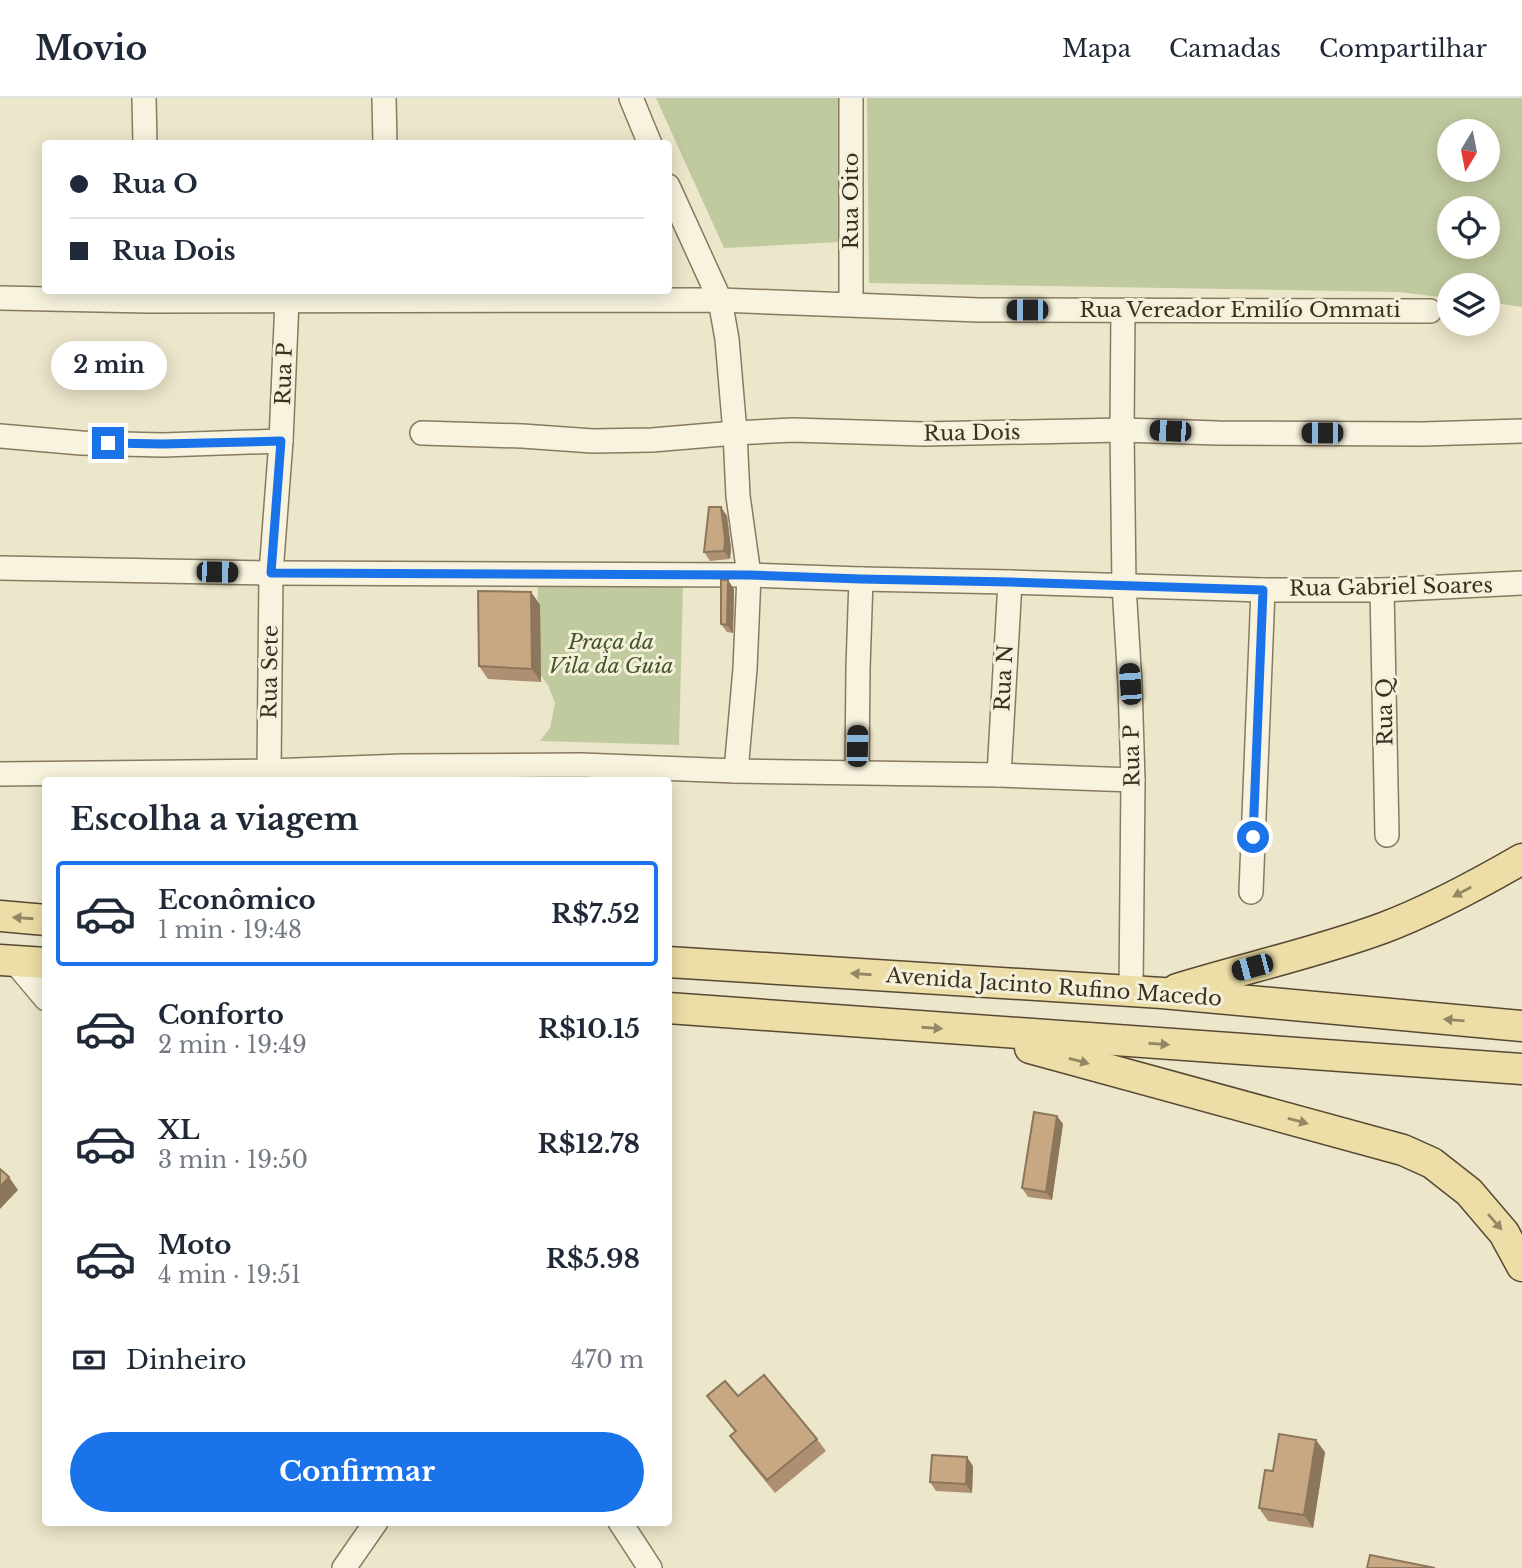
<!DOCTYPE html>
<html lang="pt">
<meta charset="utf-8">
<style>
body{margin:0;font-family:"Libre Baskerville",serif;background:#f6f6f7;color:#1f2937;height:100vh;display:flex;flex-direction:column;font-size:26px;white-space:nowrap}
*{box-sizing:border-box;margin:0}
p{font-size:23px;color:#747a83}
.icon{flex:none;width:38px;height:38px;fill:none;stroke:currentColor;stroke-width:2;stroke-linecap:round;stroke-linejoin:round}
.map{position:relative;flex:1;overflow:hidden}
.details{position:absolute;left:42px;top:679px;width:630px;height:749px;display:flex;flex-direction:column;background:#fff;border-radius:7px;box-shadow:0 4px 18px #0003}
.details>*{flex:none}
.top-card{position:absolute;left:42px;top:42px;width:630px;height:154px;border-radius:7px;box-shadow:0 4px 18px #0003;display:grid;align-content:center;height:154px;padding:0 28px;background:#fff}
.needle{width:46px;rotate:190deg}
.controls{position:absolute;left:1437px;top:21px;display:grid;gap:14px}
.controls a{display:grid;place-items:center;width:63px;height:63px;border-radius:50%;background:#fff;box-shadow:0 4px 18px #0003;font-size:35px}
.end{position:absolute;width:32px;height:32px;margin:-16px;border:9px solid #1a73e8;background:#fff;box-shadow:0 0 0 4px #fff}
.from{border-radius:50%}
.bubble{position:absolute;height:49px;border-radius:24px;background:#fff;box-shadow:0 4px 18px #0003;font-size:23px;font-weight:700;line-height:49px;text-align:center}
.car{position:absolute;width:21px;height:42px;margin:-21px -10px;border-radius:9px;box-shadow:0 0 5px 2px #0007;background:linear-gradient(#222 24%,#8ab4d8 0 40%,#222 0 76%,#8ab4d8 0 86%,#222 0)}
.top-card b{display:flex;align-items:center;gap:24px;height:66px;font-size:26px}
.top-card b+b{border-top:2px solid #e0e1e3}
.top-card i{width:18px;height:18px;background:#1f2937}
ul{padding:0;list-style:none}
li{display:flex;align-items:center;gap:21px;height:105px;margin:0 14px 10px;padding:0 14px;border:4px solid transparent;border-radius:7px}
li div{flex:1}
li b{display:block;font-size:26px}
li em{font-style:normal;font-weight:700}
li.selected{border-color:#1a73e8}
li>.icon{width:63px;height:63px;stroke-width:1.5}
h2{padding:0 28px;font-size:32px;line-height:84px}
.pay{display:flex;align-items:center;gap:18px;height:77px;padding:0 28px;font-size:26px}
.pay p{margin-inline-start:auto}
.action{display:flex;gap:14px;margin-top:auto;padding:14px 28px}
.action a{flex:1;height:80px;border-radius:42px;background:#1a73e8;color:#fff;font-size:28px;font-weight:700;line-height:80px;text-align:center}
header{display:flex;align-items:center;gap:42px;box-sizing:border-box;height:98px;padding:0 35px;background:#fff;border-bottom:2px solid #e0e1e3}
header strong{font-size:33px}
nav{display:flex;gap:38px;margin-inline-start:auto;font-size:24px}
.map>svg:first-child{display:block}
.green{fill:#c0ca9f;fill-rule:evenodd}
.lines{fill:none;stroke-linecap:round;stroke-linejoin:round}
.minor-casing{stroke:#887a60;stroke-width:26}
.major-casing{stroke:#574833;stroke-width:33}
.minor{stroke:#f7f3de;stroke-width:23}
.major{stroke:#ecdea6;stroke-width:30}
.wall{fill:#ac9071}
.shaded-wall{fill:#8c765c}
.building{fill:#c8a883;stroke:#8c765c;stroke-width:2}
.oneway{fill:#938764}
.route{stroke:#1a73e8;stroke-width:9}
.labels{text-anchor:middle;stroke-width:6;stroke-linejoin:round;paint-order:stroke}
.street-label{font-size:21px;fill:#3a3022;stroke:#f4f0da}
.park-label{font-size:21px;font-style:italic;fill:#45552a;stroke:#f4f0da}
</style>
<header>
<strong>Movio</strong>
<nav><a>Mapa</a><a>Camadas</a><a>Compartilhar</a></nav>
</header>
<div class="map">
<svg width="1522" height="1470" viewBox="0 0 1522 1470">
<rect width="100%" height="100%" fill="#ece6cb"/>
<g class="green">
<polygon points="656,0 840,0 841,144 724,150"/>
<path d="M867 0H1522V209L1488 204V187H1449V200L1398 194 869 185ZM1449 33H1488V72H1449ZM1488 110V149H1449V110Z"/>
<polygon points="538,484 683,488 679,647 540,643 550,630 555,605 548,587 536,571"/>
</g>
<g class="lines">
<g class="minor-casing">
<g id="minor">
<polyline points="144,0 145,46"/>
<polyline points="384,0 385,46"/>
<polyline points="631,0 650,46"/>
<polyline points="851,0 851,206"/>
<polyline points="668,88 720,202 727,241 735,335 738,398 749,477 745,571 736,673"/>
<polyline points="0,200 148,203 720,202 979,212 1430,213"/>
<polyline points="1123,213 1122,332 1124,488 1130,586 1133,682 1131,893"/>
<polyline points="422,335 522,338 593,343 652,342 735,335 793,332 924,336 1122,332 1218,335 1423,336 1522,333"/>
<polyline points="0,338 81,345 163,347 281,343"/>
<polyline points="0,470 271,475 749,477 861,481 1010,484 1263,492 1382,492 1522,485"/>
<polyline points="1382,492 1387,737"/>
<polyline points="269,673 271,475 281,343 287,202"/>
<polyline points="857,674 858,570 861,481"/>
<polyline points="0,676 269,673 403,668 581,667 736,673 999,677 1133,682"/>
<polyline points="999,677 1010,484"/>
<polyline points="1251,794 1263,492"/>
<polyline points="14,863 46,901"/>
<polyline points="620,1424 650,1470"/>
<polyline points="344,1470 376,1424"/>
</g>
</g>
<g class="major-casing">
<g id="major">
<polyline points="0,818 46,822"/>
<polyline points="0,862 46,865"/>
<polyline points="668,864 1162,895 1522,928"/>
<path d="M1177 891C1245 870 1315 855 1383 830 1431 812 1477 787 1522 761"/>
<polyline points="668,910 1522,971"/>
<polyline points="1030,950 1403,1052 1432,1065 1469,1094 1504,1135 1522,1168"/>
</g>
</g>
<use href="#minor" class="minor"/>
<use href="#major" class="major"/>
</g>
<g class="wall">
<polygon points="727,418 731,450 730,461 710,463 704,454"/>
<polygon points="734,491 733,535 727,534 721,526"/>
<polygon points="531,494 540,507 541,584 488,581 479,568"/>
<polygon points="1057,1018 1063,1026 1052,1102 1028,1099 1022,1090"/>
<polygon points="707,1298 738,1298 817,1341 826,1353 775,1395 739,1351 730,1338 735,1334"/>
<polygon points="1325,1354 1313,1430 1268,1423 1259,1410 1273,1373"/>
<polygon points="973,1368 972,1395 936,1393 930,1384"/>
</g>
<g class="shaded-wall">
<polygon points="721,409 727,418 731,450 730,461 724,453"/>
<polygon points="728,482 734,491 733,535 727,527"/>
<polygon points="531,494 540,507 541,584 532,571"/>
<polygon points="1057,1018 1063,1026 1052,1102 1046,1094"/>
<polygon points="9,1079 18,1092 0,1111 0,1089"/>
<polygon points="1316,1342 1325,1354 1313,1430 1304,1417"/>
<polygon points="967,1359 973,1368 972,1395 966,1386"/>
</g>
<g class="building">
<polygon points="709,409 721,409 725,441 724,453 704,454"/>
<polygon points="721,482 728,482 727,527 721,526"/>
<polygon points="478,493 531,494 532,571 479,568"/>
<polygon points="1034,1014 1057,1018 1046,1094 1022,1090"/>
<polygon points="0,1071 9,1079 0,1089"/>
<polygon points="764,1277 817,1341 767,1382 730,1338 736,1333 707,1298 725,1283 738,1298"/>
<polygon points="1279,1336 1316,1342 1304,1417 1259,1410 1265,1372 1273,1373"/>
<polygon points="932,1357 967,1359 966,1386 930,1384"/>
<polygon points="1370,1457 1435,1470 1367,1470"/>
</g>
<defs><path id="oneway-solid" d="M-6-.8H1V-3.2L6.5 0L1 3.2V.8H-6Z" transform="scale(1.75)"/></defs>
<g class="oneway">
<use href="#oneway-solid" transform="translate(1462 794) rotate(152)"/>
<use href="#oneway-solid" transform="translate(23 820) rotate(-176)"/>
<use href="#oneway-solid" transform="translate(861 876) rotate(-176)"/>
<use href="#oneway-solid" transform="translate(1454 922) rotate(-175)"/>
<use href="#oneway-solid" transform="translate(932 930) rotate(4)"/>
<use href="#oneway-solid" transform="translate(1159 946) rotate(4)"/>
<use href="#oneway-solid" transform="translate(1079 963) rotate(15)"/>
<use href="#oneway-solid" transform="translate(1298 1023) rotate(15)"/>
<use href="#oneway-solid" transform="translate(1495 1124) rotate(49)"/>
</g>
<g class="lines">
<polyline class="route" points="108,345 163,346 281,343 271,475 749,477 861,481 1010,484 1263,492 1253,739"/>
</g>
<g class="labels">
<g class="street-label">
<text transform="translate(851 103) rotate(-90)" y="7">Rua Oito</text>
<text x="1240" y="219">Rua Vereador Emilío Ommati</text>
<text transform="translate(284 276) rotate(-88)" y="7">Rua P</text>
<text transform="translate(972 335) rotate(-1)" y="7">Rua Dois</text>
<text transform="translate(1391 489) rotate(-1)" y="7">Rua Gabriel Soares</text>
<text transform="translate(270 574) rotate(-89)" y="7">Rua Sete</text>
<text transform="translate(1004 580) rotate(-87)" y="7">Rua N</text>
<text transform="translate(1385 614) rotate(-91)" y="7">Rua Q</text>
<text transform="translate(1132 658) rotate(-91)" y="7">Rua P</text>
<text transform="translate(1054 889) rotate(4)" y="7">Avenida Jacinto Rufino Macedo</text>
</g>
<g class="park-label">
<text x="611" y="551">Praça da<tspan x="611" dy="24">Vila da Guia</tspan></text>
</g>
</g>
</svg>
<div class="controls">
<a><svg class="needle" viewBox="-14 -14 28 28"><path d="M0-13l5 13h-10z" fill="#e53935"/><path d="M0 13l5-13h-10z" fill="#747a83"/></svg></a>
<a><svg class="icon" aria-label="locate" viewBox="0 0 24 24"><circle cx="12" cy="12" r="6"/><path d="M12 2v4M12 18v4M2 12h4M18 12h4"/></svg></a>
<a><svg class="icon" aria-label="layers" viewBox="0 0 24 24"><path d="M12 4l9 5-9 5-9-5zM3 14l9 5 9-5"/></svg></a>
</div>
<i class="end from" style="left:1253px;top:739px"></i>
<i class="end" style="left:108px;top:345px"></i>
<div class="bubble" style="left:51px;top:243px;width:116px">2 min</div>
<i class="car" style="left:1027px;top:212px;rotate:270deg"></i>
<i class="car" style="left:1170px;top:333px;rotate:272deg"></i>
<i class="car" style="left:1322px;top:335px;rotate:270deg"></i>
<i class="car" style="left:217px;top:474px;rotate:91deg"></i>
<i class="car" style="left:1130px;top:586px;rotate:356deg"></i>
<i class="car" style="left:857px;top:648px;rotate:1deg"></i>
<i class="car" style="left:1252px;top:869px;rotate:255deg"></i>
<div class="top-card">
<b><i class="from"></i>Rua O</b>
<b><i></i>Rua Dois</b>
</div>
<section class="details">
<h2>Escolha a viagem</h2>
<ul>
<li class="selected"><svg class="icon" aria-label="car" viewBox="0 0 24 24"><path d="M5 17H2v-5l4-1 3-4h7l3 4 3 1v5h-3M9 17h6M6 11h13"/><circle cx="7" cy="17" r="2"/><circle cx="17" cy="17" r="2"/></svg><div><b>Econômico</b><p>1 min · 19:48</p></div><em>R$7.52</em></li>
<li><svg class="icon" aria-label="car" viewBox="0 0 24 24"><path d="M5 17H2v-5l4-1 3-4h7l3 4 3 1v5h-3M9 17h6M6 11h13"/><circle cx="7" cy="17" r="2"/><circle cx="17" cy="17" r="2"/></svg><div><b>Conforto</b><p>2 min · 19:49</p></div><em>R$10.15</em></li>
<li><svg class="icon" aria-label="car" viewBox="0 0 24 24"><path d="M5 17H2v-5l4-1 3-4h7l3 4 3 1v5h-3M9 17h6M6 11h13"/><circle cx="7" cy="17" r="2"/><circle cx="17" cy="17" r="2"/></svg><div><b>XL</b><p>3 min · 19:50</p></div><em>R$12.78</em></li>
<li><svg class="icon" aria-label="car" viewBox="0 0 24 24"><path d="M5 17H2v-5l4-1 3-4h7l3 4 3 1v5h-3M9 17h6M6 11h13"/><circle cx="7" cy="17" r="2"/><circle cx="17" cy="17" r="2"/></svg><div><b>Moto</b><p>4 min · 19:51</p></div><em>R$5.98</em></li>
</ul>
<div class="pay"><svg class="icon" aria-label="cash" viewBox="0 0 24 24"><path d="M3 7h18v10H3z"/><circle cx="12" cy="12" r="2"/></svg>Dinheiro<p>470 m</p></div>
<div class="action"><a>Confirmar</a></div>
</section>
</div>
